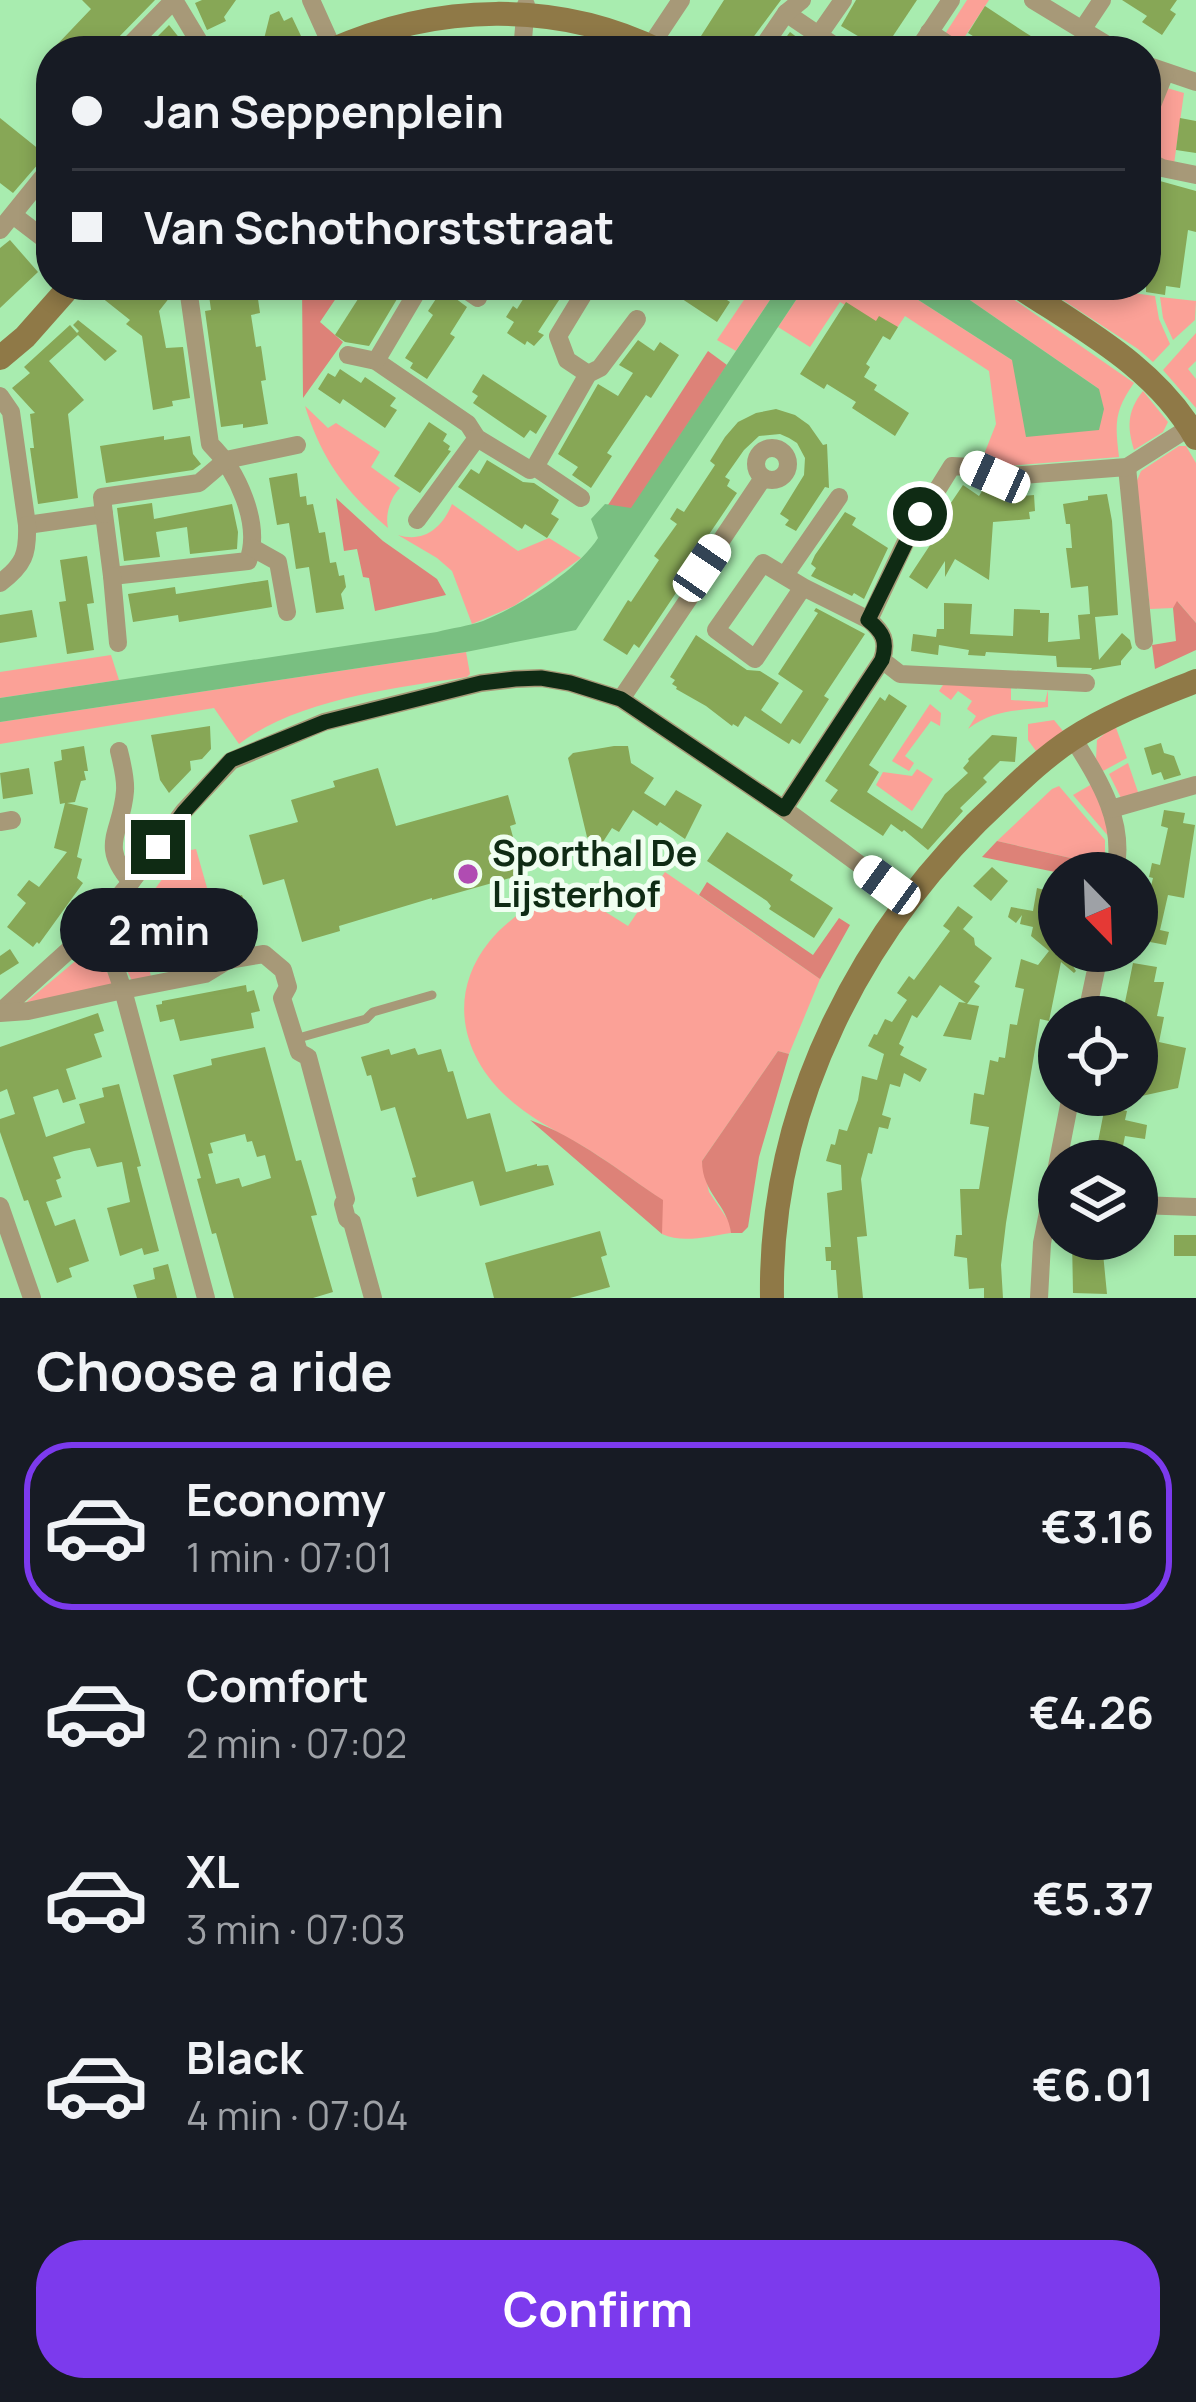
<!DOCTYPE html>
<meta charset="utf-8">
<style>
body{margin:0;font-family:Manrope,sans-serif;background:#242831;color:#f1f3f6;height:100vh;display:flex;flex-direction:column;font-size:45px;white-space:nowrap}
*{box-sizing:border-box;margin:0}
p{font-size:39px;color:#9ea1a6}
.icon{flex:none;width:66px;height:66px;fill:none;stroke:currentColor;stroke-width:2;stroke-linecap:round;stroke-linejoin:round}
.map{position:relative;height:1298px;overflow:hidden}
.panel{display:flex;flex-direction:column;background:#171b24;flex:1}
.panel>*{flex:none}
.hud{position:absolute;left:36px;top:36px;width:1125px;height:264px;border-radius:48px;box-shadow:0 6px 18px #0003;display:grid;align-content:center;height:264px;padding:0 36px;background:#171b24}
.needle{width:78px;rotate:157deg}
.buttons{position:absolute;left:1038px;top:852px;display:grid;gap:24px}
.buttons a{display:grid;place-items:center;width:120px;height:120px;border-radius:50%;background:#171b24;box-shadow:0 6px 18px #0003;font-size:60px}
.end{position:absolute;width:54px;height:54px;margin:-27px;border:15px solid #0f2b14;background:#fff;box-shadow:0 0 0 6px #fff}
.from{border-radius:50%}
.bubble{position:absolute;height:84px;border-radius:42px;background:#171b24;box-shadow:0 6px 18px #0003;font-size:39px;font-weight:700;line-height:84px;text-align:center}
.car{position:absolute;width:36px;height:72px;margin:-36px -18px;border-radius:15px;box-shadow:0 0 9px 3px #0007;background:linear-gradient(#fff 24%,#345 0 40%,#fff 0 76%,#345 0 86%,#fff 0)}
.hud b{display:flex;align-items:center;gap:42px;height:114px;font-size:45px}
.hud b+b{border-top:3px solid #363941}
.hud i{width:30px;height:30px;background:#f1f3f6}
ul{padding:0;list-style:none}
li{display:flex;align-items:center;gap:36px;height:168px;margin:0 24px 18px;padding:0 12px;border:6px solid transparent;border-radius:48px}
li div{flex:1}
li b{display:block;font-size:45px}
li em{font-style:normal;font-weight:700}
li.on{border-color:#7c3aed}
li>.icon{width:108px;height:108px;stroke-width:1.5}
h2{padding:0 36px;font-size:54px;line-height:144px}
.primary-button{display:flex;gap:24px;margin-top:auto;padding:24px 36px}
.primary-button a{flex:1;height:138px;border-radius:48px;background:#7c3aed;color:#fff;font-size:48px;font-weight:700;line-height:138px;text-align:center}
.map>svg:first-child{display:block}
.green{fill:#fba197}
.forest{fill:#dd8278}
.water{fill:#79bf81}
.building{fill:#87a756;fill-rule:evenodd}
.lines{fill:none;stroke-linecap:round;stroke-linejoin:round}
.lane{stroke:#a79978;stroke-width:9}
.street{stroke:#a79978;stroke-width:18}
.secondary{stroke:#8f7947;stroke-width:24}
.route{stroke:#0f2b14;stroke-width:15}
.poi-dot{fill:#b04cb2;stroke:#f0fef1;stroke-width:4.5}
.labels{text-anchor:middle;stroke-width:10;stroke-linejoin:round;paint-order:stroke}
.poi-label{font-size:36px;font-weight:bold;fill:#0f2b14;stroke:#f0fef1;text-anchor:start}
</style>
<div class="map">
<svg width="1196" height="1298" viewBox="0 0 1196 1298">
<rect width="100%" height="100%" fill="#a8ecaf"/>
<g class="green">
<polygon points="967,0 989,0 960,44 945,34"/>
<path d="M1167 88 1184 93 1174 164 1157 157C1141 136 1158 111 1167 88Z"/>
<polygon points="754,285 780,285 736,351 717,340"/>
<path d="M806 285H895L1012 360 1099 389 948 285H993L1134 383C1114 411 1115 424 1119 457L996 467 983 457 996 424 989 371 905 316 893 334 840 302 810 347 778 327Z"/>
<polygon points="1040,285 1125,285 1125,292 1155,296 1159,319 1170,344 1153,362 1138,349"/>
<polygon points="1160,297 1196,301 1195,320 1173,340 1163,318"/>
<polygon points="1196,333 1196,361 1188,369 1196,379 1196,408 1163,370"/>
<path d="M1143 391 1168 422 1163 432 1134 450C1127 427 1127 411 1143 391Z"/>
<path d="M305 406 328 428 336 423 380 452 371 467 400 488C390 498 385 515 388 528 345 491 322 460 305 406Z"/>
<polygon points="1179,446 1186,446 1196,463 1196,623 1178,602 1173,608 1150,609 1136,483 1141,471"/>
<path d="M452 504 518 551 549 538 581 558 514 606 472 624 452 571 437 558 398 535C424 543 442 528 452 504Z"/>
<path d="M466 652 470 674 467 677C395 688 298 699 239 744L214 708 0 744V722Z"/>
<polygon points="111,655 119,680 0,698 0,672"/>
<path d="M945 682 1011 687V700L1045 702 1048 690V707C1017 711 993 709 968 729L976 716 967 709 972 701 958 691 951 700 939 691Z"/>
<polygon points="930,704 941,713 940,726 931,721 905,756 914,763 909,771 892,761"/>
<polygon points="1054,720 1063,731 1036,751 1028,740 1028,724"/>
<polygon points="1115,725 1127,758 1103,771 1096,759 1097,740"/>
<polygon points="1128,763 1139,795 1122,800 1109,774"/>
<polygon points="917,769 933,779 912,811 876,785 883,772 912,776"/>
<polygon points="1092,784 1102,805 1109,837 1073,795"/>
<polygon points="1059,786 1105,840 1105,866 997,841 1052,789"/>
<polygon points="189,843 191,850 196,849 215,916 200,922 208,955 149,967 151,977 132,981 112,940 146,901"/>
<path d="M665 872 820 979 789 1054 778 1051 702 1161 709 1192 730 1223 731 1233C709 1236 683 1244 662 1234V1200C637 1183 612 1164 586 1148 562 1134 537 1122 515 1104 463 1062 445 997 489 942 507 919 537 902 561 884L628 926Z"/>
<path d="M79 958C101 958 106 967 114 987L24 1004Z"/>
</g>
<g class="forest">
<polygon points="302,285 345,285 320,322 343,342 303,398"/>
<polygon points="708,351 727,365 631,509 608,505"/>
<polygon points="336,498 383,541 437,579 446,595 375,611 369,578 363,577 357,549 344,551"/>
<polygon points="1177,601 1196,623 1196,650 1155,669 1152,645 1176,641 1173,608"/>
<polygon points="997,841 1105,866 1104,873 1060,873 982,857"/>
<polygon points="707,882 813,955 839,918 850,925 820,979 699,895"/>
<path d="M778 1051 789 1054 759 1157 748 1227 742 1233H731C728 1205 702 1193 702 1161Z"/>
<path d="M530 1120C578 1137 620 1172 663 1200L662 1234Z"/>
</g>
<g class="water">
<path d="M780 285H806L576 630 466 652 0 722V698L437 632C452 628 469 626 483 621 520 606 577 571 598 538L591 519 605 504 631 508Z"/>
<polygon points="895,285 948,285 1099,389 1104,409 1099,430 1026,437 1012,360"/>
</g>
<g class="building">
<polygon points="82,0 155,0 114,42 111,51 51,51 91,9"/>
<polygon points="202,0 236,0 224,17 226,21 207,30 195,3"/>
<polygon points="724,0 781,0 749,43 747,51 738,51 726,43 721,49 701,36"/>
<polygon points="856,0 917,0 883,51 841,26"/>
<polygon points="1122,0 1177,0 1170,10 1176,14 1162,35 1142,22 1147,16"/>
<polygon points="985,6 1026,33 1055,51 986,51 989,46 968,33"/>
<polygon points="279,11 284,21 292,17 301,36 270,51 261,51 270,15"/>
<polygon points="169,25 185,45 180,51 152,51 159,43 155,39"/>
<polygon points="790,32 811,48 818,51 776,51"/>
<polygon points="0,118 46,155 13,193 0,183"/>
<polygon points="1180,118 1196,121 1196,153 1176,150"/>
<polygon points="1160,181 1196,191 1196,232 1188,230 1180,288 1166,286 1165,295 1146,292 1146,232 1152,233"/>
<polygon points="10,240 38,272 0,308 0,248"/>
<polygon points="102,285 163,285 170,297 159,311 166,348 183,347 190,398 172,401 173,406 153,410 142,336 126,324 130,320 96,293"/>
<polygon points="227,285 253,285 254,292 257,292 260,313 251,315 256,347 261,346 266,380 261,381 268,424 243,428 243,424 221,427 205,311 211,310 208,288"/>
<polygon points="367,285 386,285 400,294 369,346 345,342 335,335"/>
<polygon points="445,285 451,295 467,307 450,334 455,337 427,379 410,368 413,363 405,358 433,315 428,311"/>
<polygon points="532,285 569,285 538,332 544,335 534,346 527,341 525,345 507,333 514,322 506,317 513,306 517,309"/>
<polygon points="661,285 728,285 721,296 730,302 717,322"/>
<polygon points="846,302 876,321 879,316 898,327 890,340 883,336 866,364 870,367 864,377 877,385 874,390 909,413 895,436 852,408 856,402 827,384 824,389 800,374"/>
<polygon points="78,320 117,351 105,361 78,335 49,361 84,400 68,414 78,498 38,504 30,448 34,448 30,414 35,413 12,388 30,373 24,367 70,325 77,333 79,331 73,325"/>
<polygon points="638,340 654,351 660,342 679,355 651,398 646,395 607,453 612,456 591,488 572,475 578,467 558,454 598,384 618,396 633,373 619,365"/>
<polygon points="340,369 361,383 365,377 396,398 390,406 397,410 385,428 343,399 340,404 318,389 328,373 335,377"/>
<polygon points="483,374 547,416 536,434 530,430 524,438 473,403 478,396 472,392"/>
<polygon points="776,409 795,415 809,425 823,445 827,444 829,488 825,487 796,531 785,525 789,520 780,514 804,475 805,458 797,443 789,438 780,434 759,436 744,450 725,477 730,480 727,486 737,493 691,561 688,575 639,648 634,644 627,655 603,640 628,600 631,602 659,560 654,556 677,524 670,519 677,508 684,512 715,465 710,461 725,437 738,422 756,413"/>
<polygon points="429,422 447,434 443,441 450,446 448,450 451,451 420,493 394,476"/>
<polygon points="164,436 164,440 190,436 193,454 201,464 193,470 106,483 100,446"/>
<polygon points="487,460 523,482 534,483 559,500 551,514 559,519 547,538 525,524 522,529 458,487 471,469 479,474"/>
<polygon points="297,473 300,497 306,496 307,505 313,504 319,533 325,532 330,563 336,562 339,576 344,575 346,587 341,594 344,609 316,613 309,567 296,569 289,523 277,525 269,478"/>
<polygon points="963,485 979,496 984,488 1000,498 1034,495 1035,511 1029,512 1030,519 993,522 989,580 955,559 945,577 945,561 927,589 909,577 938,533 936,531 942,521 940,519"/>
<polygon points="1107,494 1112,521 1118,615 1095,617 1099,660 1122,633 1130,640 1132,648 1121,661 1121,665 1091,670 1092,668 1057,667 1056,656 986,652 985,656 968,655 969,650 939,645 938,655 911,651 913,634 936,637 937,629 944,629 944,603 972,604 970,634 1013,636 1014,609 1040,610 1040,613 1049,613 1048,642 1080,639 1078,615 1090,614 1088,586 1071,588 1066,548 1072,548 1070,524 1066,524 1063,504 1088,500 1088,496"/>
<polygon points="152,503 154,519 232,504 238,532 237,549 190,554 187,527 156,532 160,557 124,561 117,508"/>
<polygon points="845,512 856,518 852,525 888,548 864,599 854,593 852,596 811,576 816,568 811,564 815,555"/>
<polygon points="87,556 94,603 87,604 94,650 67,654 59,602 66,601 60,560"/>
<polygon points="268,580 272,607 179,622 178,615 133,622 128,594 175,587 176,594"/>
<polygon points="816,608 865,634 824,696 829,699 800,744 792,739 789,744 745,716 738,727 733,724 732,726 706,706 676,689 677,687 672,684 675,680 670,677 696,635 747,670 760,671 779,683 761,710 781,724 803,691 778,674 818,613 814,611"/>
<polygon points="32,610 37,637 0,643 0,615"/>
<polygon points="889,694 907,706 869,765 879,772 867,792 922,829 945,794 968,773 963,768 969,761 968,759 992,735 1017,737 1015,762 1000,761 983,778 987,782 960,808 963,811 928,850 904,830 902,832 891,824 883,836 830,801 838,790 825,781 880,697 885,701"/>
<polygon points="210,726 211,749 202,759 190,761 191,770 169,793 160,780 151,735"/>
<polygon points="1161,743 1164,753 1174,756 1181,775 1164,780 1161,772 1152,775 1144,748"/>
<polygon points="84,746 88,771 84,771 86,780 81,781 75,802 67,803 88,808 77,857 82,859 77,878 83,883 39,944 37,942 33,947 7,927 26,903 17,895 29,880 39,887 67,852 54,848 65,803 60,804 54,762 62,760 61,750"/>
<polygon points="614,746 628,746 631,763 654,778 644,793 665,806 676,790 702,805 685,839 660,822 657,826 633,810 619,832 612,828 601,845 587,837 568,758 573,753"/>
<polygon points="29,768 33,794 3,799 0,773"/>
<polygon points="378,768 396,826 508,795 516,824 510,826 522,870 513,872 514,877 432,900 432,898 339,926 340,931 302,942 284,879 263,885 249,835 298,822 291,800 335,787 333,781"/>
<polygon points="1164,810 1185,813 1183,823 1195,825 1184,898 1168,895 1160,930 1169,932 1166,945 1150,942 1152,933 1140,930 1153,878 1149,877 1152,863 1160,865 1168,828 1161,826"/>
<polygon points="727,832 793,875 790,880 833,908 814,938 769,909 771,906 767,901 707,861"/>
<polygon points="992,867 1008,881 991,901 973,886"/>
<polygon points="1037,888 1059,894 1059,907 1057,907 1050,940 1057,941 1059,951 1064,951 1076,971 1074,973 1061,962 1049,1021 1040,1019 1006,1223 1001,1265 1003,1298 984,1298 984,1288 969,1289 967,1258 954,1256 956,1235 962,1235 960,1189 979,1189 989,1127 970,1124 974,1093 984,1095 990,1060 998,1062 999,1057 1005,1058 1010,1024 1017,1025 1024,989 1015,987 1021,959 1038,965 1049,951 1031,936 1033,927 1020,924 1022,915 1016,923 1008,917 1011,907 1033,911"/>
<polygon points="242,895 246,908 221,914 218,902"/>
<polygon points="958,906 973,917 963,929 974,938 975,945 992,958 974,982 980,986 967,1004 979,1006 971,1040 943,1036 959,1002 966,1003 940,985 917,1018 912,1015 899,1044 904,1047 900,1055 927,1069 920,1082 904,1073 900,1087 890,1084 882,1115 891,1118 888,1129 879,1127 872,1154 868,1153 861,1179 867,1236 857,1237 863,1298 838,1298 836,1270 831,1270 831,1261 826,1261 825,1247 831,1247 827,1193 842,1190 841,1165 826,1161 831,1144 835,1145 839,1129 847,1131 858,1100 862,1076 877,1080 884,1054 868,1046 874,1034 877,1035 885,1019 892,1022 907,1000 897,993 909,976 914,980 950,931 943,926"/>
<polygon points="10,949 19,963 0,975 0,956"/>
<polygon points="1133,963 1157,967 1154,982 1164,982 1157,1016 1164,1017 1159,1042 1186,1048 1178,1088 1137,1097 1137,1015 1123,1012"/>
<polygon points="246,985 247,992 254,990 260,1011 251,1013 254,1028 180,1041 174,1019 160,1022 156,1005 162,1004 162,1001"/>
<polygon points="98,1013 104,1031 94,1034 102,1057 66,1069 76,1099 63,1103 58,1089 33,1097 46,1137 85,1123 79,1104 104,1097 102,1088 119,1084 141,1166 137,1167 159,1251 144,1255 142,1248 120,1256 107,1208 130,1202 122,1162 97,1167 90,1148 74,1151 53,1157 61,1178 56,1180 62,1197 46,1202 55,1226 75,1219 89,1261 69,1268 72,1277 57,1283 28,1200 24,1201 0,1132 0,1119 15,1114 7,1089 0,1092 0,1047"/>
<path d="M265 1047 296 1161 301 1160 309 1187 317 1215 311 1216 333 1292 313 1298H234L216 1233 212 1234 197 1179 201 1178 173 1075 212 1065 211 1059ZM245 1134 247 1142 252 1141 257 1157 265 1155 271 1178 242 1187 239 1178 216 1184 208 1154 213 1153 210 1143Z"/>
<polygon points="415,1048 418,1055 441,1049 448,1072 453,1071 467,1119 490,1113 506,1172 537,1164 537,1166 548,1165 554,1185 480,1206 473,1181 417,1197 412,1178 416,1177 395,1107 381,1111 371,1075 367,1076 361,1057 389,1049 391,1055"/>
<polygon points="1105,1106 1127,1111 1125,1120 1147,1125 1145,1139 1125,1136 1120,1161 1103,1161 1095,1157"/>
<polygon points="600,1231 607,1255 601,1257 610,1287 570,1298 494,1298 485,1263"/>
<rect x="1174" y="1235" width="22" height="21"/>
<polygon points="1072,1239 1098,1239 1098,1243 1102,1243 1107,1294 1073,1293"/>
<polygon points="168,1264 177,1298 137,1298 133,1285 155,1279 153,1268"/>
</g>
<g class="lines">
<polyline class="lane" points="295,1039 366,1019 373,1012 432,995"/>
<g class="street">
<polyline points="311,0 333,49"/>
<polyline points="1033,0 1117,51"/>
<polyline points="786,13 842,51"/>
<polyline points="1082,30 1102,0"/>
<polyline points="929,32 958,51"/>
<polyline points="818,36 843,0"/>
<polyline points="651,45 681,0"/>
<polyline points="124,51 174,0 198,40"/>
<polyline points="522,51 526,5"/>
<polyline points="760,51 786,13 802,0"/>
<polyline points="917,51 951,0"/>
<polyline points="1146,65 1196,82"/>
<polyline points="1146,120 1165,73"/>
<polyline points="1146,160 1162,168 1196,175"/>
<polyline points="13,215 51,244"/>
<polyline points="0,230 51,167"/>
<polyline points="459,285 478,298"/>
<polyline points="348,355 376,361 468,424 477,438 530,470 535,467 581,498"/>
<polyline points="376,361 421,285"/>
<polyline points="588,374 567,360 558,336 589,285"/>
<path d="M0 396 11 412 27 525 104 514 112 576 248 561C262 524 237 470 210 444L189 295 176 285"/>
<circle cx="772" cy="464" r="16"/>
<polyline points="535,467 588,374 600,368 637,319"/>
<polyline points="1127,467 1144,641"/>
<polyline points="104,514 102,497 199,483 226,460 297,445"/>
<polyline points="417,520 477,438"/>
<polyline points="253,548 278,562 287,612"/>
<polyline points="785,575 839,497"/>
<polyline points="112,576 118,643"/>
<path d="M0 583C24 565 28 554 27 525"/>
<polyline points="803,587 763,563 716,630 755,659 803,587 869,620"/>
<polyline points="882,660 900,674 1086,683"/>
<polyline points="621,699 702,579 702,569 763,478"/>
<path d="M1073 738C1099 780 1126 821 1115 873"/>
<path d="M119 751C122 764 126 778 125 791 122 833 98 844 131 882"/>
<path d="M784 809 882 660C888 641 883 632 869 620L908 537 952 466 972 467 995 477 1127 467 1190 427"/>
<polyline points="1111,809 1196,785"/>
<polyline points="0,822 12,820"/>
<polyline points="0,1012 90,931 131,882 184,811 231,761 324,722 481,683 515,679 541,678 570,683 621,699 784,809 908,900"/>
<polyline points="0,1013 28,1011 123,990 111,955 90,931"/>
<polyline points="1086,1017 1100,951"/>
<polyline points="1137,1205 1196,1207"/>
<polyline points="0,1206 32,1298"/>
<polyline points="206,1298 123,990 205,974 228,960 264,954 283,970 288,987 282,998 299,1052 308,1057 346,1199 343,1204 347,1219 352,1222 373,1298"/>
<polyline points="1039,1298 1042,1243 1071,1095"/>
</g>
<g class="secondary">
<path d="M329 51C436 3 557 0 660 51"/>
<path d="M1016 285C1082 329 1156 367 1196 438"/>
<polyline points="0,358 25,337 71,285"/>
<path d="M772 1298C769 1106 862 926 1002 798 1024 777 1046 756 1072 739 1110 714 1154 698 1196 681"/>
</g>
</g>
<g class="lines">
<path class="route" d="M158 847 184 812 231 760 325 722 481 683 515 679 541 678 570 683 621 699 784 809 882 660C888 641 883 632 868 620L920 514"/>
</g>
<circle class="poi-dot" cx="468" cy="874" r="12"/>
<g class="labels">
<g class="poi-label">
<text x="492" y="866">Sporthal De<tspan x="492" dy="41">Lijsterhof</tspan></text>
</g>
</g>
</svg>
<div class="buttons">
<a><svg class="needle" viewBox="-14 -14 28 28"><path d="M0-13l5 13h-10z" fill="#e53935"/><path d="M0 13l5-13h-10z" fill="#9ea1a6"/></svg></a>
<a><svg class="icon" aria-label="locate" viewBox="0 0 24 24"><circle cx="12" cy="12" r="6"/><path d="M12 2v4M12 18v4M2 12h4M18 12h4"/></svg></a>
<a><svg class="icon" aria-label="layers" viewBox="0 0 24 24"><path d="M12 4l9 5-9 5-9-5zM3 14l9 5 9-5"/></svg></a>
</div>
<i class="end from" style="left:920px;top:514px"></i>
<i class="end" style="left:158px;top:847px"></i>
<div class="bubble" style="left:60px;top:888px;width:198px">2 min</div>
<i class="car" style="left:995px;top:477px;rotate:294deg"></i>
<i class="car" style="left:702px;top:568px;rotate:34deg"></i>
<i class="car" style="left:887px;top:885px;rotate:306deg"></i>
<div class="hud">
<b><i class="from"></i>Jan Seppenplein</b>
<b><i></i>Van Schothorststraat</b>
</div>
</div>
<section class="panel">
<h2>Choose a ride</h2>
<ul>
<li class="on"><svg class="icon" aria-label="car" viewBox="0 0 24 24"><path d="M5 17H2v-5l4-1 3-4h7l3 4 3 1v5h-3M9 17h6M6 11h13"/><circle cx="7" cy="17" r="2"/><circle cx="17" cy="17" r="2"/></svg><div><b>Economy</b><p>1 min · 07:01</p></div><em>€3.16</em></li>
<li><svg class="icon" aria-label="car" viewBox="0 0 24 24"><path d="M5 17H2v-5l4-1 3-4h7l3 4 3 1v5h-3M9 17h6M6 11h13"/><circle cx="7" cy="17" r="2"/><circle cx="17" cy="17" r="2"/></svg><div><b>Comfort</b><p>2 min · 07:02</p></div><em>€4.26</em></li>
<li><svg class="icon" aria-label="car" viewBox="0 0 24 24"><path d="M5 17H2v-5l4-1 3-4h7l3 4 3 1v5h-3M9 17h6M6 11h13"/><circle cx="7" cy="17" r="2"/><circle cx="17" cy="17" r="2"/></svg><div><b>XL</b><p>3 min · 07:03</p></div><em>€5.37</em></li>
<li><svg class="icon" aria-label="car" viewBox="0 0 24 24"><path d="M5 17H2v-5l4-1 3-4h7l3 4 3 1v5h-3M9 17h6M6 11h13"/><circle cx="7" cy="17" r="2"/><circle cx="17" cy="17" r="2"/></svg><div><b>Black</b><p>4 min · 07:04</p></div><em>€6.01</em></li>
</ul>
<div class="primary-button"><a>Confirm</a></div>
</section>
